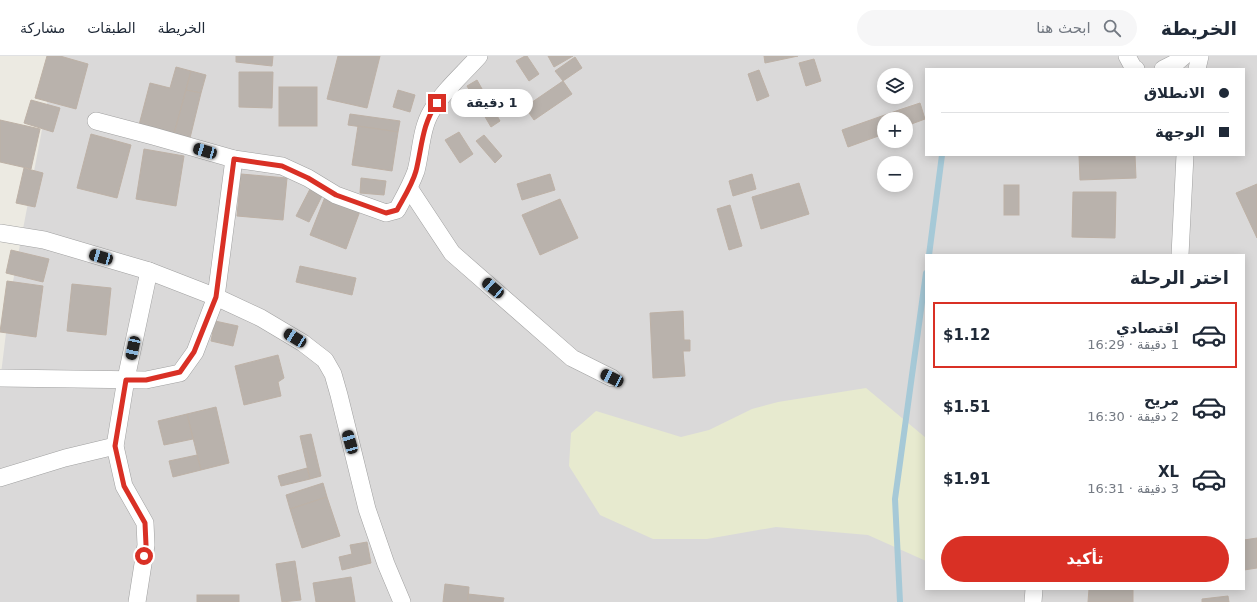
<!DOCTYPE html>
<html lang="ar">
<meta charset="utf-8">
<style>
body{margin:0;font-family:"DejaVu Sans","Noto Naskh Arabic",sans-serif;background:#f6f6f7;color:#1f2937;direction:rtl;height:100vh;display:flex;flex-direction:column;font-size:15px;white-space:nowrap}
*{box-sizing:border-box;margin:0}
p{font-size:13px;color:#747a83}
.icon{flex:none;width:22px;height:22px;fill:none;stroke:currentColor;stroke-width:2;stroke-linecap:round;stroke-linejoin:round}
.map{position:relative;flex:1;overflow:hidden;direction:ltr}
.panel{position:absolute;left:925px;top:198px;width:320px;height:336px;display:flex;flex-direction:column;background:#fff;border-radius:0px;box-shadow:0 2px 10px #0003;direction:rtl}
.panel>*{flex:none}
.guide{position:absolute;left:925px;top:12px;width:320px;height:88px;border-radius:0px;box-shadow:0 2px 10px #0003;direction:rtl;display:grid;align-content:center;height:88px;padding:0 16px;background:#fff}
.fabs{position:absolute;left:877px;top:12px;display:grid;gap:8px}
.fabs a{display:grid;place-items:center;width:36px;height:36px;border-radius:50%;background:#fff;box-shadow:0 2px 10px #0003;font-size:20px}
.end{position:absolute;width:18px;height:18px;margin:-9px;border:5px solid #d93025;background:#fff;box-shadow:0 0 0 2px #fff}
.from{border-radius:50%}
.bubble{position:absolute;height:28px;border-radius:14px;background:#fff;box-shadow:0 2px 10px #0003;font-size:13px;font-weight:600;line-height:28px;text-align:center;direction:rtl}
.car{position:absolute;width:12px;height:24px;margin:-12px -6px;border-radius:5px;box-shadow:0 0 3px 1px #0007;background:linear-gradient(#222 24%,#8ab4d8 0 40%,#222 0 76%,#8ab4d8 0 86%,#222 0)}
.guide b{display:flex;align-items:center;gap:14px;height:38px;font-size:15px}
.guide b+b{border-top:1px solid #e0e1e3}
.guide i{width:10px;height:10px;background:#1f2937}
ul{padding:0;list-style:none}
li{display:flex;align-items:center;gap:12px;height:66px;margin:0 8px 6px;padding:0 8px;border:2px solid transparent;border-radius:0px}
li div{flex:1}
li b{display:block;font-size:15px}
li em{font-style:normal;font-weight:600}
li.current{border-color:#d93025}
li>.icon{width:36px;height:36px;stroke-width:1.5}
h2{padding:0 16px;font-size:18px;line-height:48px}
.action{display:flex;gap:8px;margin-top:auto;padding:8px 16px}
.action a{flex:1;height:46px;border-radius:24px;background:#d93025;color:#fff;font-size:16px;font-weight:600;line-height:46px;text-align:center}
header{display:flex;align-items:center;gap:24px;box-sizing:border-box;height:56px;padding:0 20px;background:#fff;border-bottom:1px solid #e0e1e3}
header strong{font-size:19px}
nav{display:flex;gap:22px;margin-inline-start:auto;font-size:14px}
.search{width:280px;height:36px;background:#f6f6f7;display:flex;align-items:center;gap:10px;box-sizing:border-box;padding:0 14px;border-radius:22px;color:#747a83;font-size:15px}
.map>svg:first-child{display:block}
.residential{fill:#dad9d9;fill-rule:evenodd}
.farmland{fill:#e7eacf}
.lines{fill:none;stroke-linecap:round;stroke-linejoin:round}
.stream{stroke:#a6c9d7;stroke-width:6}
.building{fill:#b9b2ac;stroke:#bdb1a6}
.minor-casing{stroke:#a0a0a0;stroke-width:18}
.minor{stroke:#fff;stroke-width:17}
.route{stroke:#d93025;stroke-width:5}
</style>
<header>
<strong>الخريطة</strong>
<div class="search"><svg class="icon" aria-label="search" viewBox="0 0 24 24"><circle cx="10" cy="10" r="6"/><path d="M15 15l6 6"/></svg>ابحث هنا</div>
<nav><a>الخريطة</a><a>الطبقات</a><a>مشاركة</a></nav>
</header>
<div class="map">
<svg width="1257" height="546" viewBox="0 0 1257 546">
<rect width="100%" height="100%" fill="#eceae2"/>
<path class="residential" d="M56 0H1257V546H0V326L11 236ZM926 13H1244V99H926ZM884 19H906V41H884ZM884 63H906V85H884ZM884 107H906V129H884ZM926 199H1244V533H926Z"/>
<polygon class="farmland" points="866,332 926,382 926,505 868,479 776,471 707,483 653,483 600,459 569,410 571,377 596,355 681,381 709,374 752,353 778,346"/>
<g class="lines">
<g class="stream">
<polyline points="929,199 942,99"/>
<polyline points="900,546 895,443 926,217"/>
</g>
</g>
<g class="building">
<polygon points="47,0 60,0 88,8 76,53 35,42"/>
<polygon points="236,0 273,0 272,10 236,6"/>
<polygon points="338,0 380,0 367,52 327,43"/>
<polygon points="525,0 527,0 539,18 529,25 516,5"/>
<polygon points="548,0 573,0 554,11"/>
<polygon points="764,0 798,0 765,7"/>
<polygon points="575,1 582,12 563,25 555,15"/>
<polygon points="814,3 821,25 806,30 799,7"/>
<polygon points="176,11 191,15 174,78 139,69 150,27 170,32"/>
<polygon points="759,14 769,40 757,45 748,18"/>
<polygon points="191,15 206,19 201,37 186,34"/>
<polygon points="239,16 273,16 272,52 239,51"/>
<polygon points="477,24 500,65 491,71 467,30"/>
<polygon points="563,25 572,38 534,64 525,51"/>
<rect x="279" y="31" width="38" height="39"/>
<polygon points="186,34 201,37 190,82 174,78"/>
<polygon points="398,34 415,39 410,56 393,51"/>
<polygon points="31,44 60,52 53,76 24,67"/>
<polygon points="920,47 925,63 906,70 906,63 902,63 899,54"/>
<polygon points="899,54 902,63 884,63 884,78 848,91 842,74"/>
<polygon points="350,58 400,65 398,76 348,69"/>
<polygon points="0,64 40,73 31,113 0,106"/>
<polygon points="358,70 398,76 392,115 352,109"/>
<polygon points="459,76 473,98 460,107 445,84"/>
<polygon points="91,78 131,89 117,142 77,132"/>
<polygon points="484,79 502,100 495,107 476,85"/>
<polygon points="144,93 184,100 176,150 136,143"/>
<polygon points="1079,99 1135,99 1136,122 1080,124"/>
<polygon points="24,112 43,117 35,151 16,147"/>
<polygon points="241,118 287,122 283,164 237,160"/>
<polygon points="550,118 555,134 522,144 517,128"/>
<polygon points="752,118 756,133 733,140 729,125"/>
<polygon points="361,122 386,125 384,139 360,137"/>
<polygon points="799,127 809,158 761,173 752,141"/>
<polygon points="1257,128 1257,182 1236,137"/>
<rect x="1004" y="129" width="15" height="30"/>
<polygon points="310,133 322,140 309,166 296,160"/>
<polygon points="1073,136 1116,136 1115,182 1072,181"/>
<polygon points="325,141 360,155 346,193 310,179"/>
<polygon points="560,143 578,182 540,199 522,159"/>
<polygon points="730,149 742,190 729,194 717,153"/>
<polygon points="11,194 49,203 43,226 6,217"/>
<polygon points="300,210 356,222 352,239 296,226"/>
<polygon points="7,225 43,230 36,281 0,276"/>
<polygon points="72,228 111,232 106,279 67,275"/>
<polygon points="683,255 684,284 690,284 690,295 683,295 685,320 653,322 650,257"/>
<polygon points="215,265 238,270 233,290 211,285"/>
<polygon points="278,299 284,322 278,326 281,340 244,349 235,310"/>
<polygon points="216,351 229,407 201,414 187,358"/>
<polygon points="187,358 193,383 164,389 158,365"/>
<polygon points="311,378 321,420 310,423 300,380"/>
<polygon points="197,399 201,414 173,421 169,405"/>
<polygon points="307,412 310,423 281,430 278,420"/>
<polygon points="323,427 327,441 290,453 286,439"/>
<polygon points="327,441 340,480 302,492 290,453"/>
<polygon points="1257,482 1257,512 1244,514 1244,484"/>
<polygon points="367,486 371,507 342,514 339,501 352,498 350,489"/>
<polygon points="295,505 301,544 282,546 276,508"/>
<polygon points="351,521 355,546 316,546 313,527"/>
<polygon points="445,528 469,531 468,546 443,546"/>
<polygon points="1089,533 1133,533 1133,546 1088,546"/>
<polygon points="468,538 504,542 503,546 468,546"/>
<rect x="197" y="539" width="42" height="7"/>
<polygon points="1228,540 1229,546 1202,546 1202,543"/>
</g>
<g class="lines">
<g class="minor-casing">
<g id="minor">
<polyline points="1127,0 1134,13 1136,13"/>
<polyline points="1163,13 1177,6 1184,0"/>
<polyline points="1197,13 1200,0"/>
<path d="M96 65 153 80 234 103 282 110 308 122 336 139 386 157 397 154C404 141 411 129 416 115 421 96 421 73 431 56 443 35 463 18 479 0"/>
<polyline points="409,132 452,197 572,302 612,322"/>
<polyline points="0,177 44,184 149,215 216,241 261,262 303,287 325,304 333,318 339,339 367,453 386,508 402,546"/>
<polyline points="1180,199 1185,99"/>
<polyline points="0,322 146,324 180,317 195,296 216,241 234,103"/>
<polyline points="0,422 65,402 115,390"/>
<polyline points="137,546 146,489 145,467 124,430 115,390 126,323 149,215"/>
<polyline points="1033,546 1034,533"/>
</g>
</g>
<use href="#minor" class="minor"/>
</g>
<g class="lines">
<path class="route" d="M144 500 146 489 145 467 124 430 115 390 126 324H146L180 316 194 296 216 241 234 103 282 110 308 122 336 139 386 157 397 154C404 141 412 129 416 115 422 91 422 68 437 47"/>
</g>
</svg>
<div class="fabs">
<a><svg class="icon" aria-label="layers" viewBox="0 0 24 24"><path d="M12 4l9 5-9 5-9-5zM3 14l9 5 9-5"/></svg></a>
<a>+</a>
<a>−</a>
</div>
<i class="end from" style="left:144px;top:500px"></i>
<i class="end" style="left:437px;top:47px"></i>
<div class="bubble" style="left:451px;top:33px;width:82px">1 دقيقة</div>
<i class="car" style="left:205px;top:95px;rotate:286deg"></i>
<i class="car" style="left:101px;top:201px;rotate:286deg"></i>
<i class="car" style="left:493px;top:232px;rotate:311deg"></i>
<i class="car" style="left:295px;top:282px;rotate:302deg"></i>
<i class="car" style="left:133px;top:292px;rotate:192deg"></i>
<i class="car" style="left:612px;top:322px;rotate:296deg"></i>
<i class="car" style="left:350px;top:386px;rotate:344deg"></i>
<div class="guide">
<b><i class="from"></i>الانطلاق</b>
<b><i></i>الوجهة</b>
</div>
<section class="panel">
<h2>اختر الرحلة</h2>
<ul>
<li class="current"><svg class="icon" aria-label="car" viewBox="0 0 24 24"><path d="M5 17H2v-5l4-1 3-4h7l3 4 3 1v5h-3M9 17h6M6 11h13"/><circle cx="7" cy="17" r="2"/><circle cx="17" cy="17" r="2"/></svg><div><b>اقتصادي</b><p>1 دقيقة · 16:29</p></div><em>$1.12</em></li>
<li><svg class="icon" aria-label="car" viewBox="0 0 24 24"><path d="M5 17H2v-5l4-1 3-4h7l3 4 3 1v5h-3M9 17h6M6 11h13"/><circle cx="7" cy="17" r="2"/><circle cx="17" cy="17" r="2"/></svg><div><b>مريح</b><p>2 دقيقة · 16:30</p></div><em>$1.51</em></li>
<li><svg class="icon" aria-label="car" viewBox="0 0 24 24"><path d="M5 17H2v-5l4-1 3-4h7l3 4 3 1v5h-3M9 17h6M6 11h13"/><circle cx="7" cy="17" r="2"/><circle cx="17" cy="17" r="2"/></svg><div><b>XL</b><p>3 دقيقة · 16:31</p></div><em>$1.91</em></li>
</ul>
<div class="action"><a>تأكيد</a></div>
</section>
</div>
